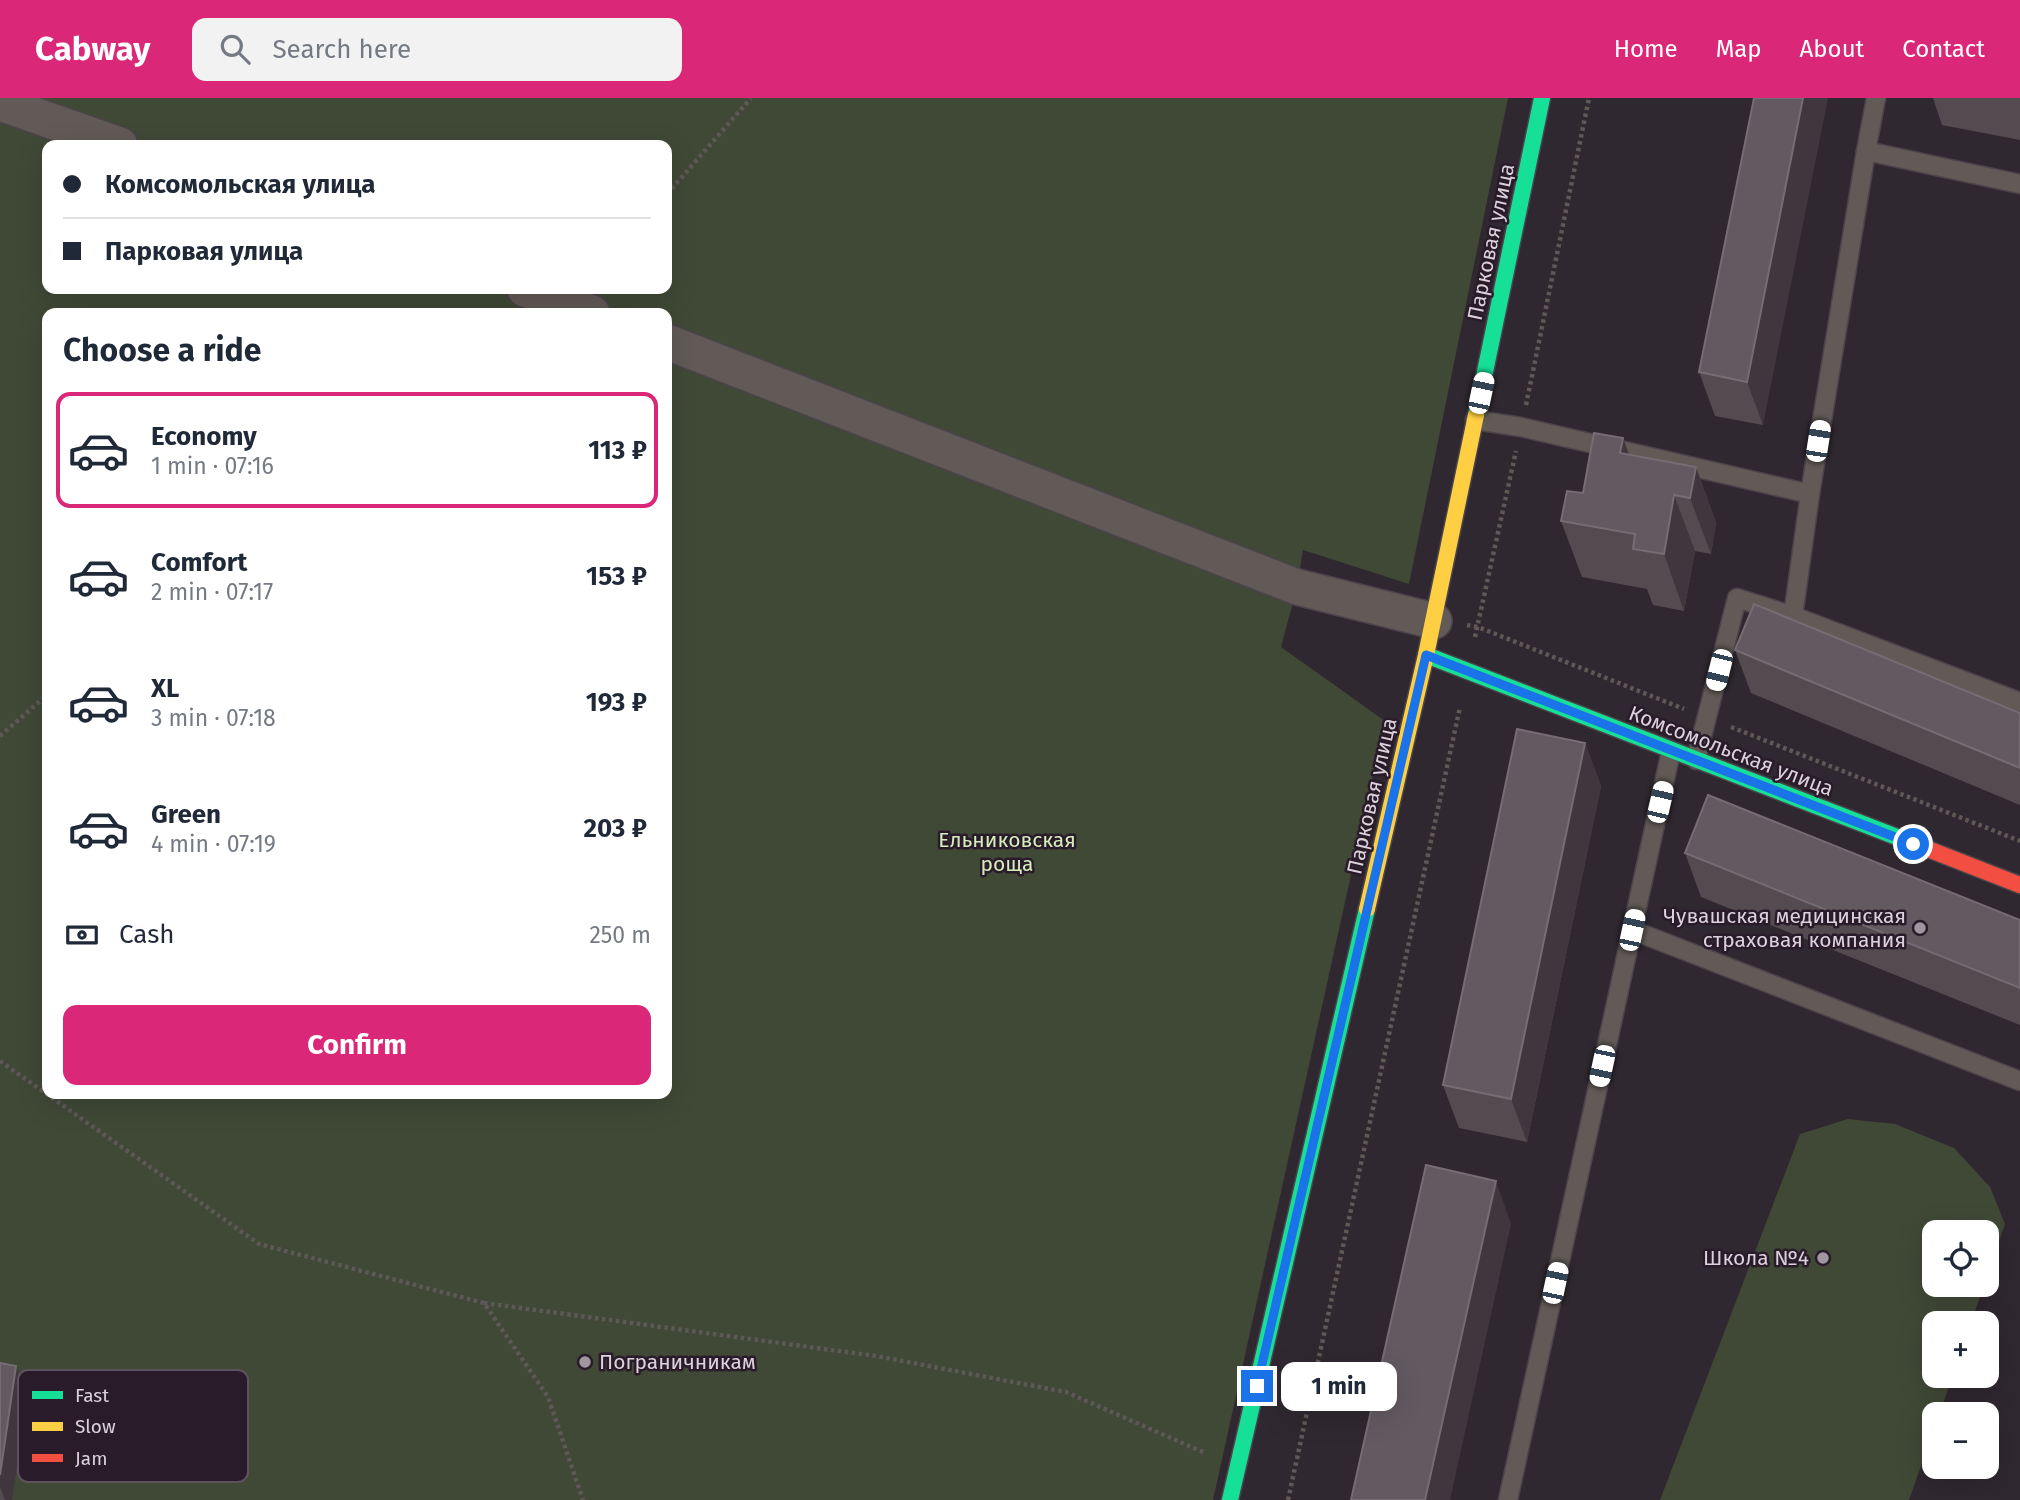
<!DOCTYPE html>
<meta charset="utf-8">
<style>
body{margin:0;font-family:"Fira Sans",sans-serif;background:#f2f2f3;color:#1f2937;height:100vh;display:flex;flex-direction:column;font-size:26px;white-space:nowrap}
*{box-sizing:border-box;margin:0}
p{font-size:23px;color:#747a83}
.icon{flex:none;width:38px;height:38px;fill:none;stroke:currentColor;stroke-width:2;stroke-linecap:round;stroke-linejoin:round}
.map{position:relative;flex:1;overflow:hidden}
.details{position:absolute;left:42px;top:210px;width:630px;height:791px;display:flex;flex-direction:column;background:#fff;border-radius:14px;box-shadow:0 7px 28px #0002}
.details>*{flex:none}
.hud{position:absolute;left:42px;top:42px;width:630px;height:154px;border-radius:14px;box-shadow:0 7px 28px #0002;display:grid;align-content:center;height:154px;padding:0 21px;background:#fff}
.controls{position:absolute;left:1922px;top:1122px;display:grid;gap:14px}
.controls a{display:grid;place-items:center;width:77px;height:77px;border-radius:14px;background:#fff;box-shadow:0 7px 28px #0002;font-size:35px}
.end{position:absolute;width:32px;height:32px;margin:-16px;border:9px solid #1a73e8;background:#fff;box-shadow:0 0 0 4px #fff}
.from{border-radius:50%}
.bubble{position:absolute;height:49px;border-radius:14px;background:#fff;box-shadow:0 7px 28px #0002;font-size:23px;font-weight:700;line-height:49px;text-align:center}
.car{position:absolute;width:21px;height:42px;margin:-21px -10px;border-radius:9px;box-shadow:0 0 5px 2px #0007;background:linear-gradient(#fff 24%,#345 0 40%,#fff 0 76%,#345 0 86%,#fff 0)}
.hud b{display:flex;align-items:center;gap:24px;height:66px;font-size:26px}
.hud b+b{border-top:2px solid #e0e1e3}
.hud i{width:18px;height:18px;background:#1f2937}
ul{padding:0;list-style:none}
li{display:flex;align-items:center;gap:21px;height:116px;margin:0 14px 10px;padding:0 7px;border:4px solid transparent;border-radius:14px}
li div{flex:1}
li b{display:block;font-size:26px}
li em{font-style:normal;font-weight:700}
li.current{border-color:#db2777}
li>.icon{width:63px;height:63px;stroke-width:1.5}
h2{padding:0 21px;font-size:32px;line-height:84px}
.pay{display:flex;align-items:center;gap:18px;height:77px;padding:0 21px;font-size:26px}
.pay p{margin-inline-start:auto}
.action{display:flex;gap:14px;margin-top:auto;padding:14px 21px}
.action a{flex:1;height:80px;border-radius:14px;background:#db2777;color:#fff;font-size:28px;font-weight:700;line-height:80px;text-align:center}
header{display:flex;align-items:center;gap:42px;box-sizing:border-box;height:98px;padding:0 35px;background:#db2777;color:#fff}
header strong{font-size:33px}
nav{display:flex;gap:38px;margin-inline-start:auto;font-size:24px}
.search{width:490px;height:63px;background:#f2f2f3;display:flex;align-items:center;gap:18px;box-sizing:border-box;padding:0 24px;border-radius:14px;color:#747a83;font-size:26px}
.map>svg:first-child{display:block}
.green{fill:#404836;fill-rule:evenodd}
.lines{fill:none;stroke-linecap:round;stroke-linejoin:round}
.lane-casing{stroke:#4b444b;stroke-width:21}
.street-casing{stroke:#4b444b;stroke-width:38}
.fast-casing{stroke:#4b444b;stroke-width:19}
.slow-casing{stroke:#4b444b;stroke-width:19}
.jam-casing{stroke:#4b444b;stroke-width:19}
.path{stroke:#5e5856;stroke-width:4.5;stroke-dasharray:3.5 3.5;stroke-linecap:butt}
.lane{stroke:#615a56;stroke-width:18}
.street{stroke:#615a56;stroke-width:35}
.fast{stroke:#16e098;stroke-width:16}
.slow{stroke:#ffcf43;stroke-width:16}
.jam{stroke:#f24e42;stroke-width:16}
.wall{fill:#544b51}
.shaded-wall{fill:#40373e}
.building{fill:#635960;stroke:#766c73;stroke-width:2}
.route{stroke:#1a73e8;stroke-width:9}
.poi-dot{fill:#9f969f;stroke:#2a1b2a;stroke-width:2.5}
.labels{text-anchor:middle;stroke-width:5;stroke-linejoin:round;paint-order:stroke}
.street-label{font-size:21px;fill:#dbd1db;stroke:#2a1b2a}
.park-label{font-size:21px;fill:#d4edbb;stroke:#2a1b2a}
.poi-label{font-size:21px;fill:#dbd1db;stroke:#2a1b2a;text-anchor:end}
.key{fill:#2a1b2a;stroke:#5f525f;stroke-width:2}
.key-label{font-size:19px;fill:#dbd1db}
</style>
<header>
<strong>Cabway</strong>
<div class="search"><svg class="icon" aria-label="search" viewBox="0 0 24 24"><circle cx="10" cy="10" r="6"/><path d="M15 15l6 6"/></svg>Search here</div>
<nav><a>Home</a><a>Map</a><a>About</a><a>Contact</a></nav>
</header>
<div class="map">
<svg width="2020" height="1402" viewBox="0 0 2020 1402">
<rect width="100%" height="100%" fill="#302830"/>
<g class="green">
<path d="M0 0H1508L1409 486 1303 452 1297 489 1281 549 1385 623 1213 1402H0ZM47 47H667V191H47ZM47 215H667V996H47Z"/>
<polygon points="1848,1021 1895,1026 1954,1050 1990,1089 2005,1126 1986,1181 1986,1134 1934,1134 1934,1186 1984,1187 1971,1225 1934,1225 1934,1278 1953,1278 1939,1316 1934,1316 1934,1331 1909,1402 1660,1402 1800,1036"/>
</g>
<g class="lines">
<g class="lane-casing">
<g id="lane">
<polyline points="1866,53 1876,0"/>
<polyline points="1475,322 1521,329 1810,396"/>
<polyline points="1793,518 1810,396 1866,53 2020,86"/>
<polyline points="1696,662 1737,500 1793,518 2020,604"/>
<polyline points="1632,832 2020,983"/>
<polyline points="1508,1402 1671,653"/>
</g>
</g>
<g class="street-casing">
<g id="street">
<polyline points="0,5 120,47"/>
<polyline points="525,191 592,215"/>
<polyline points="667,244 1297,489 1434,523"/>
</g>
</g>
<g class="fast-casing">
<g id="fast">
<polyline points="1476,317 1542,0"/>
<polyline points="1426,557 1915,746"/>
<polyline points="1230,1402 1367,811"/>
</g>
</g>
<g class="slow-casing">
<polyline id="slow" points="1367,811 1426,557 1476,317"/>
</g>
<g class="jam-casing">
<polyline id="jam" points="1915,746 2020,787"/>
</g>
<g class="path">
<polyline points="667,96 751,0"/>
<polyline points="1526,307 1589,0"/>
<polyline points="1467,527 1478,529 1684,611"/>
<polyline points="1475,539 1516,353"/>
<polyline points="1731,629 2020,743"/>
<polyline points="0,638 47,597"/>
<polyline points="0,963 259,1146 484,1205 548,1299 583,1402"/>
<polyline points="484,1205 876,1258 1066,1294 1205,1355"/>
<polyline points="1288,1402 1460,609"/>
</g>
<use href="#lane" class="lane"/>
<use href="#street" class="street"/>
<use href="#fast" class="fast"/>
<use href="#slow" class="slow"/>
<use href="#jam" class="jam"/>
</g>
<g class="wall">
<polygon points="1754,0 1763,327 1715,318 1699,274"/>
<polygon points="1933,0 2020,0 2020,42 1942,27"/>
<polygon points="1623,340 1629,356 1696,369 1716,425 1711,456 1695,453 1684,513 1653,507 1647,491 1582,479 1561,423 1583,395"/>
<polygon points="1735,552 2020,615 2020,707 1751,595"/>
<polygon points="1585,645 1601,688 1527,1044 1459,1030 1443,987"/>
<polygon points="1685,755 2020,822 2020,927 1701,799"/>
<polygon points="0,1265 28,1299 12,1402 0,1402"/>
</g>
<g class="shaded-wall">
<polygon points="1803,0 1828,0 1763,327 1747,284"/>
<polygon points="1623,340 1643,396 1620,355"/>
<polygon points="1696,369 1716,425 1711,456 1690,400"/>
<polygon points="1674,397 1695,453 1684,513 1664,456"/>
<polygon points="1585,645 1601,688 1527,1044 1511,1001"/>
<polygon points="1496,1083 1511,1126 1450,1402 1425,1402"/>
<polygon points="16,1268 28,1299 12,1402 5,1402 0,1389 0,1377"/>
</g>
<g class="building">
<polygon points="1754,0 1803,0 1747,284 1699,274"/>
<polygon points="1594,335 1623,340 1620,355 1696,369 1690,400 1674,397 1664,456 1633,451 1635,436 1561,423 1567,393 1583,395"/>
<polygon points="1754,506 2020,615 2020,670 1735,552"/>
<polygon points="1517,631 1585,645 1511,1001 1443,987"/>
<polygon points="1708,697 2020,822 2020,890 1685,755"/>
<polygon points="1426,1067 1496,1083 1425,1402 1351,1402"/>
<polygon points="0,1265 16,1268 0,1377"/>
</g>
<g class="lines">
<polyline class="route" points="1257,1288 1426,557 1913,746"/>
</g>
<g class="poi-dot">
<circle cx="1920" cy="830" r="7"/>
<circle cx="1823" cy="1160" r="7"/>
<circle cx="585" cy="1264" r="7"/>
</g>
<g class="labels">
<g class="street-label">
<text transform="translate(1491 144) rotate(-78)" y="7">Парковая улица</text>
<text transform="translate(1731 653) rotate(21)" y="7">Комсомольская улица</text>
<text transform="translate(1372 698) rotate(-77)" y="7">Парковая улица</text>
</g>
<g class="park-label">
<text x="1007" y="749">Ельниковская<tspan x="1007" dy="24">роща</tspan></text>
</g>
<g class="poi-label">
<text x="1906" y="825">Чувашская медицинская<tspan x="1906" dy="24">страховая компания</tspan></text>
<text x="1809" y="1167">Школа №4</text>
<text x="599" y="1271" text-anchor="start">Пограничникам</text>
</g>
</g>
<rect x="18" y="1272" width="230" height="112" rx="10" class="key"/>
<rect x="32" y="1293" width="31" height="8" fill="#16e098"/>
<rect x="32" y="1324" width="31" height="9" fill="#ffcf43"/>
<rect x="32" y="1356" width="31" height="8" fill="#f24e42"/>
<g class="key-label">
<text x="75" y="1304">Fast</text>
<text x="75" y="1335">Slow</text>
<text x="75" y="1367">Jam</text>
</g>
</svg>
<div class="controls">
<a><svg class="icon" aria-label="locate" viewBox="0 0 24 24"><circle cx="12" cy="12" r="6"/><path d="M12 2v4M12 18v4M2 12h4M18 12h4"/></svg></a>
<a>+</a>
<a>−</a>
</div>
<i class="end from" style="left:1913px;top:746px"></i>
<i class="end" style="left:1257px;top:1288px"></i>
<div class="bubble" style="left:1281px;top:1264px;width:116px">1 min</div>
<i class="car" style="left:1481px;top:295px;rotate:12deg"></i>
<i class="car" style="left:1818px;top:343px;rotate:9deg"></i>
<i class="car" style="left:1719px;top:572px;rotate:194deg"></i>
<i class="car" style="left:1660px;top:704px;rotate:13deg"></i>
<i class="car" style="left:1632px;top:832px;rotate:12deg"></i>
<i class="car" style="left:1602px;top:968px;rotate:192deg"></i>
<i class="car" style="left:1555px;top:1185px;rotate:12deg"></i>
<div class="hud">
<b><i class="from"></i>Комсомольская улица</b>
<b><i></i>Парковая улица</b>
</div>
<section class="details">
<h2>Choose a ride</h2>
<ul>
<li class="current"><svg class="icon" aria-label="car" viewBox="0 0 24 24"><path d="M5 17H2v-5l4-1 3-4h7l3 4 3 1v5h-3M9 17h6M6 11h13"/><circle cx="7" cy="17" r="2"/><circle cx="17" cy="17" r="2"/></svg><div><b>Economy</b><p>1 min · 07:16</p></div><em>113 ₽</em></li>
<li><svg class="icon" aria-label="car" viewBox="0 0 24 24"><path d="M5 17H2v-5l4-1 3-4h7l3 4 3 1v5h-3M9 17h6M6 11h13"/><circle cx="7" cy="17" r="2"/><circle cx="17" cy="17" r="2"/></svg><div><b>Comfort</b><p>2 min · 07:17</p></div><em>153 ₽</em></li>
<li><svg class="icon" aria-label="car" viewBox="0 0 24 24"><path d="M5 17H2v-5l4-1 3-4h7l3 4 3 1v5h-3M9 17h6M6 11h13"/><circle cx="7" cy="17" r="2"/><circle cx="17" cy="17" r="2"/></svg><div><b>XL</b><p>3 min · 07:18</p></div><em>193 ₽</em></li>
<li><svg class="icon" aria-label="car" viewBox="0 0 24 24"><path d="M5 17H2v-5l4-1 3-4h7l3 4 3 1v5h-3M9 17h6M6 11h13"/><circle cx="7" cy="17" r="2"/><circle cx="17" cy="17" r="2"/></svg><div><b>Green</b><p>4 min · 07:19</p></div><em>203 ₽</em></li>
</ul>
<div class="pay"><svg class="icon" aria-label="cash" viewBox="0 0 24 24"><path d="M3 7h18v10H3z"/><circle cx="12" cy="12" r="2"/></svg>Cash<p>250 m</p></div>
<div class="action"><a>Confirm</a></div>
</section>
</div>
